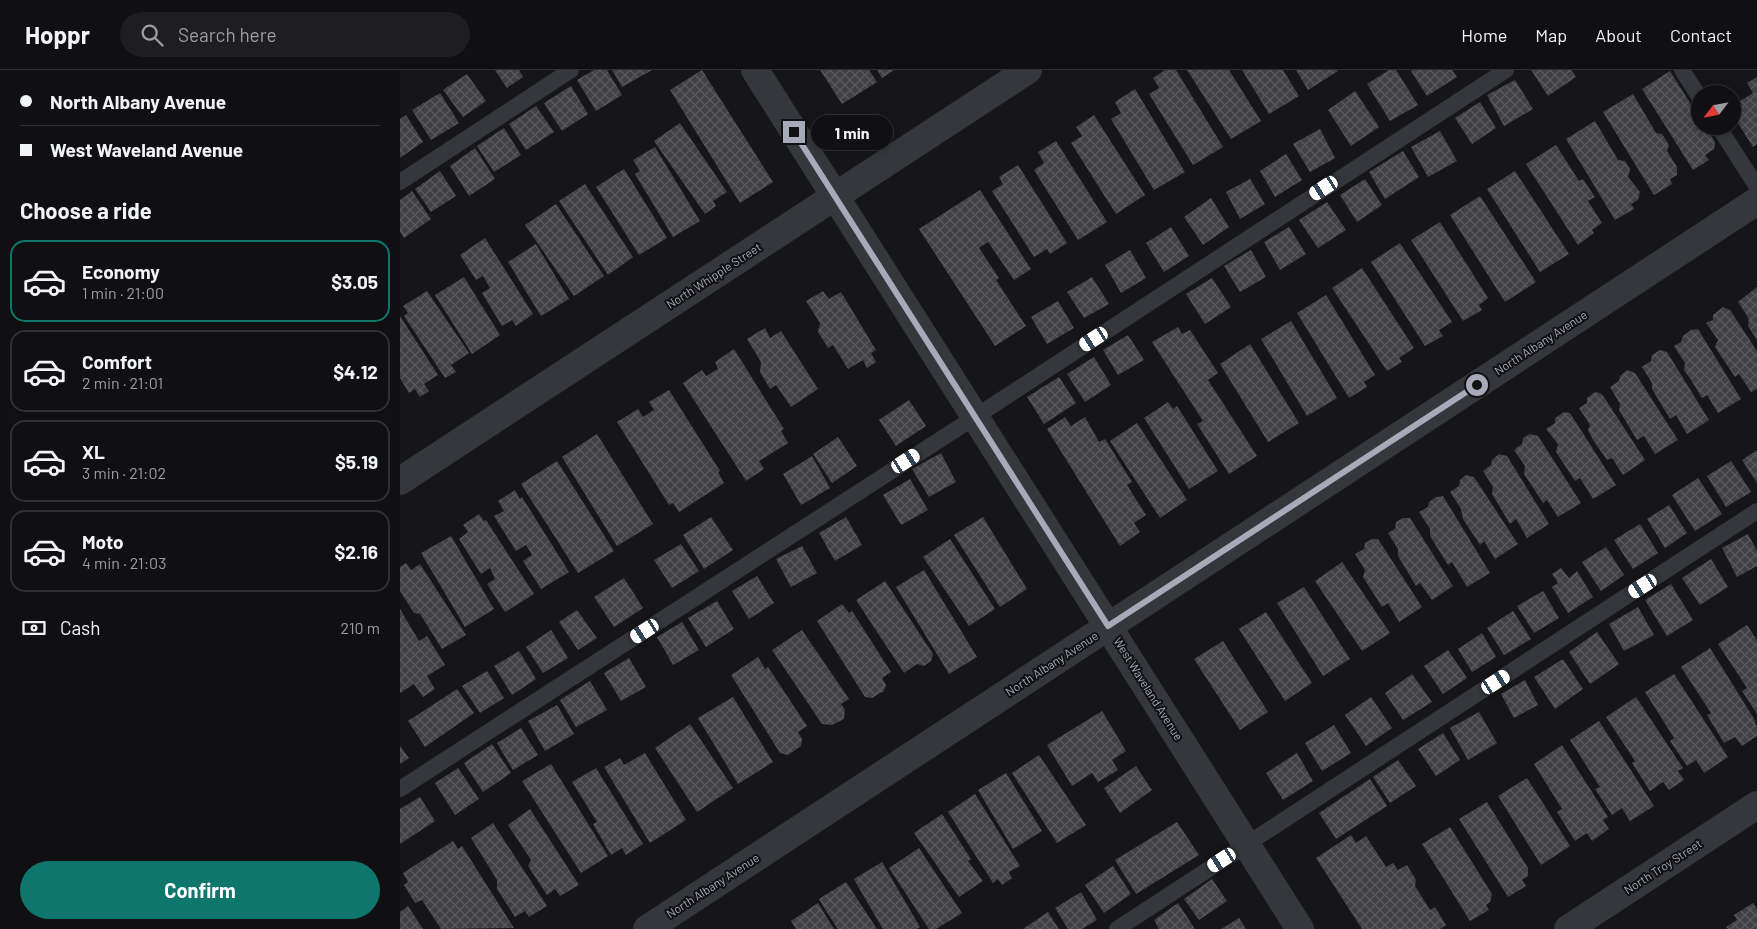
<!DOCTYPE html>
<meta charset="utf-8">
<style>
body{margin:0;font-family:Barlow,sans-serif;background:#1e1e20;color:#f1f3f6;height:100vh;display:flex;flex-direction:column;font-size:19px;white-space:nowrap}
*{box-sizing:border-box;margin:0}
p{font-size:16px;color:#9c9d9f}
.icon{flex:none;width:28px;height:28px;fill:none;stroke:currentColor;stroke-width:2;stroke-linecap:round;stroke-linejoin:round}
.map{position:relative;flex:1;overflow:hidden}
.panel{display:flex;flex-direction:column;background:#101012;width:400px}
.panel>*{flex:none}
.guide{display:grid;align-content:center;height:110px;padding:0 20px;background:#101012}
.needle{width:32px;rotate:238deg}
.tools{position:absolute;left:1291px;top:15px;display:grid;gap:10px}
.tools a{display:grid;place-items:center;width:50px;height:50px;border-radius:50%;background:#101012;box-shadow:0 2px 8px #0003,0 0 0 1px #303032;font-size:25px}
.end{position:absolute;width:22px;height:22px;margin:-11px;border:6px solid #a7abb9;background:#111;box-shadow:0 0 0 2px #111}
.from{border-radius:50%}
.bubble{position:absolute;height:35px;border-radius:18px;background:#101012;box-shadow:0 2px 8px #0003,0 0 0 1px #303032;font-size:16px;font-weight:700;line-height:35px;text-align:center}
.car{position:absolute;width:15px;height:30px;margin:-15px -8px;border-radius:6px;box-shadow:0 0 4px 1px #0007;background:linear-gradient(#fff 24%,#345 0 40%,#fff 0 76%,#345 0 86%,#fff 0)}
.guide b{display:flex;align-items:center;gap:18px;height:48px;font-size:19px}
.guide b+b{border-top:1px solid #303032}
.guide i{width:12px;height:12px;background:#f1f3f6}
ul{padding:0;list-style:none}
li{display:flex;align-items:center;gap:15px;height:82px;margin:0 10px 8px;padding:0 10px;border:2px solid #303032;border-radius:15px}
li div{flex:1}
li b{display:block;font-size:19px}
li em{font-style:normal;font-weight:700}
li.active{border-color:#0f766e}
li>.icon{width:45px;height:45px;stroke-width:1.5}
h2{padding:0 20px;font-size:22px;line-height:60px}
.pay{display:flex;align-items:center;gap:12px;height:55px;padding:0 20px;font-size:19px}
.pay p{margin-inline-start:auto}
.cta{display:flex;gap:10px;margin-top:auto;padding:10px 20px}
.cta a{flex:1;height:58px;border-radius:30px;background:#0f766e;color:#fff;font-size:20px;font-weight:700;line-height:58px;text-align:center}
header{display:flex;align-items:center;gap:30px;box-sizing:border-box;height:70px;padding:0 25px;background:#101012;border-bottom:1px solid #303032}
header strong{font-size:24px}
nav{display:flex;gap:28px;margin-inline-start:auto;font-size:18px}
.search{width:350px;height:45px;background:#1e1e20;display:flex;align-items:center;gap:12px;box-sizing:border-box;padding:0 18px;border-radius:28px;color:#9c9d9f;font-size:19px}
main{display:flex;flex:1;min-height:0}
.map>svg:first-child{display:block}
.building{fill:url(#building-cross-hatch)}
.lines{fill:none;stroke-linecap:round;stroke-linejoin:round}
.service{stroke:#36373d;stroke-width:16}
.minor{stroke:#36373d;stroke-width:28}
.route{stroke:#a7abb9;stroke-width:6}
.labels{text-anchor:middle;stroke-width:4;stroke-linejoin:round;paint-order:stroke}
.street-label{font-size:12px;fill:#a7abb9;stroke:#111113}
</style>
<header>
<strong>Hoppr</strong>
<div class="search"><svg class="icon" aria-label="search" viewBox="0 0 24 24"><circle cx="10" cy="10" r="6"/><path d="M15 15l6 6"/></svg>Search here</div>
<nav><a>Home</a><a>Map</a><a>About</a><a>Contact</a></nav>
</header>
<main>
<section class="panel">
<div class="guide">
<b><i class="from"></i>North Albany Avenue</b>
<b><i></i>West Waveland Avenue</b>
</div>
<h2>Choose a ride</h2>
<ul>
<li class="active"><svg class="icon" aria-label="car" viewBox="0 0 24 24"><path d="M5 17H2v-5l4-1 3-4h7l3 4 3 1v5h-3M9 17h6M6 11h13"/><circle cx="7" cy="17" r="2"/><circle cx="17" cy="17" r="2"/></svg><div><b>Economy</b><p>1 min · 21:00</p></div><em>$3.05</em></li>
<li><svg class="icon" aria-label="car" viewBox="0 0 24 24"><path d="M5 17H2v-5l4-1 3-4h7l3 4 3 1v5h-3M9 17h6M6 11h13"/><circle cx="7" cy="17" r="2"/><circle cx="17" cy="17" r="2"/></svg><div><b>Comfort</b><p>2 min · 21:01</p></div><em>$4.12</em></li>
<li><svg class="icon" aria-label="car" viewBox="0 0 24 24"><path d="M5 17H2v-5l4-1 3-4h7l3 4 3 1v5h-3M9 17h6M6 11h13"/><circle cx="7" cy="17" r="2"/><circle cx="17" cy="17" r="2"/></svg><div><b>XL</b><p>3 min · 21:02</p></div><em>$5.19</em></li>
<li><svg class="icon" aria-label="car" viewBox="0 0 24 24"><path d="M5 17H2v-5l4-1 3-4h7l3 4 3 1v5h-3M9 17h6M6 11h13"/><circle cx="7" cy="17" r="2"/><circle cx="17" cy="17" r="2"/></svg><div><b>Moto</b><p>4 min · 21:03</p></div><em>$2.16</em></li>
</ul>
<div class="pay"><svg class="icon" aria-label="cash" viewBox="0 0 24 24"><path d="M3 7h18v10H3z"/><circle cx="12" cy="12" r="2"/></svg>Cash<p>210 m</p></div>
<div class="cta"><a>Confirm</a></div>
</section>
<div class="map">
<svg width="1357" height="859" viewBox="0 0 1357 859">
<defs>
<pattern id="building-cross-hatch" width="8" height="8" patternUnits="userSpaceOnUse" patternTransform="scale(1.25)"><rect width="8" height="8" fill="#404045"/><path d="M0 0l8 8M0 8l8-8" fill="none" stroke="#59595e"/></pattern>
</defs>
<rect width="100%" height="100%" fill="#161618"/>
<g class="building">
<polygon points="95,0 119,0 123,7 107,18"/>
<polygon points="194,0 207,0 222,25 196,41 177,10"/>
<polygon points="212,0 252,0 222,17"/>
<polygon points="302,0 373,112 340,133 270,20"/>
<polygon points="420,0 469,0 477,12 442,34"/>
<polygon points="477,0 494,0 482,8"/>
<polygon points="765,0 776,0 823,77 793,95 749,24 759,18 753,8"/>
<polygon points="787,0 829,0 861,51 831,69"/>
<polygon points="842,0 883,0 899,26 869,44"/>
<polygon points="896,0 937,0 938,1 908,20"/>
<polygon points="989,0 996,0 1018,35 990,51 967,14"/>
<polygon points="1013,0 1052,0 1057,7 1027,26 1011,1"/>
<polygon points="1131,0 1171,0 1176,7 1148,26"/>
<polygon points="1270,1 1300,49 1300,56 1305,56 1315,72 1314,79 1305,85 1309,90 1293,100 1242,19"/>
<polygon points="67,4 86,31 63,47 43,20"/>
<polygon points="1357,7 1357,74 1353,77 1332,44 1332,36 1353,23 1347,13"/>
<polygon points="1115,10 1133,39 1104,56 1087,25"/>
<polygon points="171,16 188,44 162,61 144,33"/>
<polygon points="735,19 785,102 754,120 711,49 721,43 715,32"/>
<polygon points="955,21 979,57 951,76 928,40"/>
<polygon points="40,23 59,53 31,70 12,40"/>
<polygon points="1233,24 1256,63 1262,64 1269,75 1267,81 1277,97 1277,105 1270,109 1272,114 1254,125 1203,42"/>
<polygon points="1080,32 1096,58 1072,74 1055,48"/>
<polygon points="136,36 154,62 126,80 109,54"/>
<polygon points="6,45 23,72 0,88 0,49"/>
<polygon points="694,45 745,125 716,144 671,73 682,66 676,57"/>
<polygon points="1195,51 1218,90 1225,91 1230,99 1228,107 1240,122 1238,130 1231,134 1234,139 1215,150 1166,69"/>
<polygon points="280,53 327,122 313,131 316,136 305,144 254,71"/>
<polygon points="104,58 121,85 94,102 77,76"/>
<polygon points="920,59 935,88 910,102 893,74"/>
<polygon points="1040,61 1057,91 1028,107 1011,77"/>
<polygon points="656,71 707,152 678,170 634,100 644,93 638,82"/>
<polygon points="1156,75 1179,111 1183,109 1195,127 1188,131 1202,153 1192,160 1194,163 1178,175 1126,94"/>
<polygon points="255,77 300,151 273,167 235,104 240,101 233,90"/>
<polygon points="75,78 95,109 69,126 50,96"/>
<polygon points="1003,81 1019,107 985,129 969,102"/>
<polygon points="886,84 902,110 875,127 860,101"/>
<polygon points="618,95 667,173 650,184 647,179 634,187 592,121 603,114 599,107"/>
<polygon points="224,99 267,168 239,185 196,117"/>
<polygon points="40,101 56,126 31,142 15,119"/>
<polygon points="1115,101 1169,184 1140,202 1087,119"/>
<polygon points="850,109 865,134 840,149 826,122"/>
<polygon points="965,109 982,135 957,152 940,125"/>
<polygon points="185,114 233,187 208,205 159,131"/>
<polygon points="580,120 631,199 614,210 588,172 579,178 599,208 596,210 626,256 595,276 519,159"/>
<polygon points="12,121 31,149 4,168 0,162 0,130"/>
<polygon points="1080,126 1136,212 1105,232 1050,145"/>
<polygon points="811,128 829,157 803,175 784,147"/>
<polygon points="927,132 946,160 918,178 899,150"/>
<polygon points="156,134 204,206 174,226 125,155"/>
<polygon points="1040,152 1088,228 1079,235 1082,240 1063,251 1011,170"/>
<polygon points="771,157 789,186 764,202 746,173"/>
<polygon points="889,157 906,184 880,200 864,172"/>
<polygon points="85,168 133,244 116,256 112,250 102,256 82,223 90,218 83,206 76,210 60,185"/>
<polygon points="1000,173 1052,252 1039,260 1043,266 1025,276 971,192"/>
<polygon points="136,174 169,229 141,246 108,192"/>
<polygon points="730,180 746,208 721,223 705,195"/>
<polygon points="851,180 866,207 840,222 824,196"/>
<polygon points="962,198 1014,278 999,288 1002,292 987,301 932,218"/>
<polygon points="64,207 100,265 72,284 35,225"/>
<polygon points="692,207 709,234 684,248 667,222"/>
<polygon points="812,208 831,237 805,254 786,224"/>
<polygon points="1357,217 1357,270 1348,256 1349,249 1338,232"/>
<polygon points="27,221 69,283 51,295 56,302 45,308 4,246 8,243 3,236"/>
<polygon points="423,221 429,229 441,222 476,280 471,283 476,292 467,298 463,290 448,299 433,275 428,278 418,262 420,253 406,231"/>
<polygon points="926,225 975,305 964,312 967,317 949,328 897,243"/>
<polygon points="658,231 674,258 647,274 631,247"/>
<polygon points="1323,237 1330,240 1357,281 1357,319 1351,322 1339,304 1335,307 1315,277 1318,270 1306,253 1313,250 1313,245"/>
<polygon points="0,246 38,305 24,314 29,321 20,327 15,319 9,323 0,308"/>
<polygon points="891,251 937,328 907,346 861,269"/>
<polygon points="778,257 782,264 790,260 818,303 808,310 857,386 829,404 797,354 803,351 752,272"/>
<polygon points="365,258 370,268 381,261 418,319 391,337 376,315 370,319 360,302 361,292 347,269"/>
<polygon points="1298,259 1341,329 1318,343 1307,325 1302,328 1291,310 1284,300 1285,293 1274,276 1281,272 1283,266 1291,260"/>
<polygon points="728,265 744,290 718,305 703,280"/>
<polygon points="850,274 899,353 868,372 820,294"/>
<polygon points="334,279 384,359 381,361 388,373 359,391 364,399 346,411 283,313 302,300 306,306 318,299 315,292"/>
<polygon points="1260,280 1267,282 1309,350 1287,364 1276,345 1270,349 1252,319 1252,313 1242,297 1251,291 1252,285"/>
<polygon points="694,287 711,315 685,332 667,304"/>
<polygon points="1227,300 1235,303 1278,370 1255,384 1244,366 1237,370 1219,340 1220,334 1210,317 1219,311 1220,306"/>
<polygon points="659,307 676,333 644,354 627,327"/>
<polygon points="269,320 320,401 318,402 324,413 279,442 273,433 269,435 217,352 238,339 243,347 254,340 249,332"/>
<polygon points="1195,322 1202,324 1245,390 1223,405 1212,388 1207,390 1193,370 1188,360 1190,355 1179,338 1187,333 1187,328"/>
<polygon points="509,330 526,356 496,376 479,350"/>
<polygon points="768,332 773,339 777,336 818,401 789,419 744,348"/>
<polygon points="1164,342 1170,343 1216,415 1193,429 1180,408 1175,411 1156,382 1158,374 1146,359 1155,353 1155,348"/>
<polygon points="665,347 671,356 685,347 699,372 705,369 732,412 727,415 746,445 734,453 740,462 720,476 647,359"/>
<polygon points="737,353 787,430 760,448 710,371"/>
<polygon points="197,364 253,454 217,476 162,387"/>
<polygon points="1130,364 1138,366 1181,433 1158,447 1147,430 1143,433 1124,404 1125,396 1114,380 1122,374 1123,368"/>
<polygon points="438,367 457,396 432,413 413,384"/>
<polygon points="1357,380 1357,413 1342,390"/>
<polygon points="541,383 556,412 529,427 512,399"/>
<polygon points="1099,384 1107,386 1149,454 1127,468 1116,449 1110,454 1092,424 1093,417 1083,401 1091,395 1092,390"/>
<polygon points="412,386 430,418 401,435 383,404"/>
<polygon points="157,391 214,481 178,503 121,414"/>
<polygon points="1331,391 1351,422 1326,437 1307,406"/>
<polygon points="1066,405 1074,407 1118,474 1095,489 1084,471 1080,475 1063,449 1061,439 1050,422 1059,416 1060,410"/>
<polygon points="1298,408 1322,444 1295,461 1272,425"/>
<polygon points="510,409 528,440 501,455 483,425"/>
<polygon points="115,420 120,429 122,427 169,502 141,519 123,491 132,485 126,475 116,481 94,446 104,441 98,431"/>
<polygon points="1043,426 1090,503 1067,517 1052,492 1048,495 1030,466 1030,459 1019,442 1028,437 1029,432 1036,427"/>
<polygon points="1269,435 1287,463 1265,478 1247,449"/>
<polygon points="79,444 84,451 86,450 134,524 105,542 87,514 95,509 90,498 81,504 59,469 68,462 63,455"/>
<polygon points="311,447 333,480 304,499 283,465"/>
<polygon points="446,447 462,475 435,491 419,463"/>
<polygon points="583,447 627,519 600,537 554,465"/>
<polygon points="1003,448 1010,448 1053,516 1032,530 1020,513 1016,516 998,486 998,479 988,463 995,459 996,452"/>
<polygon points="1240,454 1258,483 1233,499 1214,470"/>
<polygon points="1348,464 1357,481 1357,496 1337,507 1322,478"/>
<polygon points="51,466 94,539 65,557 21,483"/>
<polygon points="550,469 595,539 569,556 523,487"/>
<polygon points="972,469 978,469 1022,537 999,552 988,533 982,537 963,507 965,500 955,484 964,479 965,473"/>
<polygon points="281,474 299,501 272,518 254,490"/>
<polygon points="402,476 417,503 391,517 376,489"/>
<polygon points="1206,477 1224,505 1201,521 1182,492"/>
<polygon points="1311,489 1328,517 1300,535 1282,508"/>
<polygon points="942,492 990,563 962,581 915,511"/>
<polygon points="6,493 11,500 20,494 66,565 42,579 20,544 14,543 0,521 0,497"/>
<polygon points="1161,498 1169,508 1177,501 1193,527 1168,543 1152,517 1158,513 1152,504"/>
<polygon points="524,500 577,587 549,604 496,517"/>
<polygon points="357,506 374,533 349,549 332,521"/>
<polygon points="224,508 243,538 214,557 194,527"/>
<polygon points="485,511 533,584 531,591 524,596 517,594 504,603 456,530"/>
<polygon points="1271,514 1293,550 1267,566 1245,530"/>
<polygon points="904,517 950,589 923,606 877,533"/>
<polygon points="1143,521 1159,548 1134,563 1117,536"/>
<polygon points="317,531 334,559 306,577 288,548"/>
<polygon points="442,534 449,543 452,541 491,602 482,608 486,615 484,621 472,628 465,627 417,551"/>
<polygon points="1238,537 1254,565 1224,581 1209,554"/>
<polygon points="0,539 19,571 27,566 45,595 27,606 35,619 23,627 14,614 0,623"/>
<polygon points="177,540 197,568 178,580 159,552"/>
<polygon points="1113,541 1131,569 1104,585 1087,558"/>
<polygon points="866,542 912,613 885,631 839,559"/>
<polygon points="282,552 299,580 273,595 257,567"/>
<polygon points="1347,555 1357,570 1357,644 1342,621 1347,618 1318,574"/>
<polygon points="151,560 168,588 143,603 126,577"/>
<polygon points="402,560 449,629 441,634 445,640 444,649 432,655 422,654 372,580"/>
<polygon points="1197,562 1219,594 1190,614 1169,582"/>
<polygon points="1082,563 1096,587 1072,602 1058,579"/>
<polygon points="823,571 868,642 840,660 794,589"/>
<polygon points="1310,578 1356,652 1355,653 1357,657 1357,666 1342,676 1335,667 1324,673 1307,645 1311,643 1281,597"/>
<polygon points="1048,580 1067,608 1043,624 1024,596"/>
<polygon points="119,581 136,609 112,625 94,596"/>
<polygon points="358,587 365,599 368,597 407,656 398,662 402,669 401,676 388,685 380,683 331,605"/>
<polygon points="229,588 246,617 221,631 204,603"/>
<polygon points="1163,589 1183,619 1155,639 1134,607"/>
<polygon points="87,601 104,628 80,643 62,616"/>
<polygon points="1012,604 1032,632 1003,650 985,623"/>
<polygon points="1274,604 1328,687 1304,703 1296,690 1287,696 1270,671 1274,668 1245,622"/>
<polygon points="1125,610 1138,635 1114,648 1101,624"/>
<polygon points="190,611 207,640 176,657 160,630"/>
<polygon points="57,619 74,643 25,677 8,651"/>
<polygon points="333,627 373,692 338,714 298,648"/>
<polygon points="971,627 992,658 966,676 945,645"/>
<polygon points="1236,627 1283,698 1278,701 1284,710 1269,720 1263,712 1250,721 1232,693 1235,691 1206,647"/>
<polygon points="157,635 174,664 145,681 128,651"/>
<polygon points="702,641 726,681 712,690 718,700 698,712 692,703 672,716 647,675"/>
<polygon points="1079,642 1097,673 1068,690 1050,658"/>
<polygon points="1199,651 1254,736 1230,751 1222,738 1212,745 1195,719 1200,717 1170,670"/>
<polygon points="290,654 333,718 297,742 255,678"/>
<polygon points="934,655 951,683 922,701 905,673"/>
<polygon points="121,658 138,685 113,700 97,673"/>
<polygon points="1043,663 1060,690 1036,706 1018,679"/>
<polygon points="92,674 111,703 83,722 64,693"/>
<polygon points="1162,675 1208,747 1203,750 1209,759 1192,771 1187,763 1175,771 1157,742 1162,739 1134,694"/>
<polygon points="0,676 9,688 0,694"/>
<polygon points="245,683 286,750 250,773 204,697 220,688 224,695"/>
<polygon points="897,683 913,711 883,730 866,703"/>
<polygon points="639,685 686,755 657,773 612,703"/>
<polygon points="998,690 1016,716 990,733 973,707"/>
<polygon points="151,694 208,786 181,803 122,711"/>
<polygon points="736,696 752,720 720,743 704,718"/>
<polygon points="58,698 79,729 55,745 35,713"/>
<polygon points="196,698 243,774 226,785 222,778 211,785 193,754 197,752 172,712"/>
<polygon points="606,703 642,761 613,779 578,720"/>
<polygon points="1127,708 1170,776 1141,795 1098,726"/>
<polygon points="970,709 987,736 936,769 919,743"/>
<polygon points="575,724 620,796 609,802 612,808 602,815 598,809 593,813 548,742"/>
<polygon points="20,727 35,751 0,774 0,739"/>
<polygon points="1087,732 1128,798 1128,806 1122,810 1126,816 1108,827 1059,749"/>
<polygon points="130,739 179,815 160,826 155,819 147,825 128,796 131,790 108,755"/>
<polygon points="542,744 571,789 568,791 583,811 559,827 514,763"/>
<polygon points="777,752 799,785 736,824 715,790"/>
<polygon points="93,753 147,836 129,847 125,841 115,847 97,819 97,810 71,768"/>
<polygon points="1050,757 1092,824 1090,832 1086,835 1089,840 1070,851 1022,774"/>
<polygon points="951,765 956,773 966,766 986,797 993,793 998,800 1007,795 1016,810 1015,816 1030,840 1035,837 1046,855 1040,859 962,859 916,788"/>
<polygon points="53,771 58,779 62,776 114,858 41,859 22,830 15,833 4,815 8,812 3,803"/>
<polygon points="519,778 562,843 536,859 529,859 489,798"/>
<polygon points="482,792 520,857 517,859 483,859 460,820 454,809"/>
<polygon points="713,796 731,824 704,843 685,815"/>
<polygon points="812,809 827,831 799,850 784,829"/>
<polygon points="446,812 454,824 477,859 438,859 426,841 419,829"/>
<polygon points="681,822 697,850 682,859 668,859 655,838"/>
<polygon points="418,833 434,859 396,859 391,851"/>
<polygon points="778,833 795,859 759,859 754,850"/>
<polygon points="1353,833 1357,839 1357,859 1328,859 1326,857 1337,850 1334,845"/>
<polygon points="8,836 23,859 0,859 0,842"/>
<polygon points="648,842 659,859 623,859"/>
<polygon points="839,848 846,859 821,859"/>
</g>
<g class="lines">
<g class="service">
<polyline points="1282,0 1300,28"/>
<polyline points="1318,56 1357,117"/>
<polyline points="0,112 171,0"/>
<polyline points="0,719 575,347 1106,0"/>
<polyline points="717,859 1357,441"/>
</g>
<g class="minor">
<polyline points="355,0 900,859"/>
<polyline points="0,411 628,0"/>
<polyline points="247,859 1357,131"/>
<polyline points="1168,859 1357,735"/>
</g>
</g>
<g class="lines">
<polyline class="route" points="394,62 708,556 1077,315"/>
</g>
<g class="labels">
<g class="street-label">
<text transform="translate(314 206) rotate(-33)" y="4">North Whipple Street</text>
<text transform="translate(1141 273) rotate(-33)" y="4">North Albany Avenue</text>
<text transform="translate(652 594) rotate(-33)" y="4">North Albany Avenue</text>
<text transform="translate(748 619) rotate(58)" y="4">West Waveland Avenue</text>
<text transform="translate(1263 797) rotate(-33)" y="4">North Troy Street</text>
<text transform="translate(313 816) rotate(-33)" y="4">North Albany Avenue</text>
</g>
</g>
</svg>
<div class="tools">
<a><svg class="needle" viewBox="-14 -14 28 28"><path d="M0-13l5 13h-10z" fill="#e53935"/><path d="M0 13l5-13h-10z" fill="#9c9d9f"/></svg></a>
</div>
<i class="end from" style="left:1077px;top:315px"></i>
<i class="end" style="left:394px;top:62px"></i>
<div class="bubble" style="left:411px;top:45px;width:82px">1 min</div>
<i class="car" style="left:924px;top:118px;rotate:237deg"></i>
<i class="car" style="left:694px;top:269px;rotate:237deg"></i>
<i class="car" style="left:506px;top:391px;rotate:57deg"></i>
<i class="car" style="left:1243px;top:516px;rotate:237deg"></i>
<i class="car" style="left:245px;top:561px;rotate:237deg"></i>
<i class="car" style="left:1096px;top:612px;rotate:57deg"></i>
<i class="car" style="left:822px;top:790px;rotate:237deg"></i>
</div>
</main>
